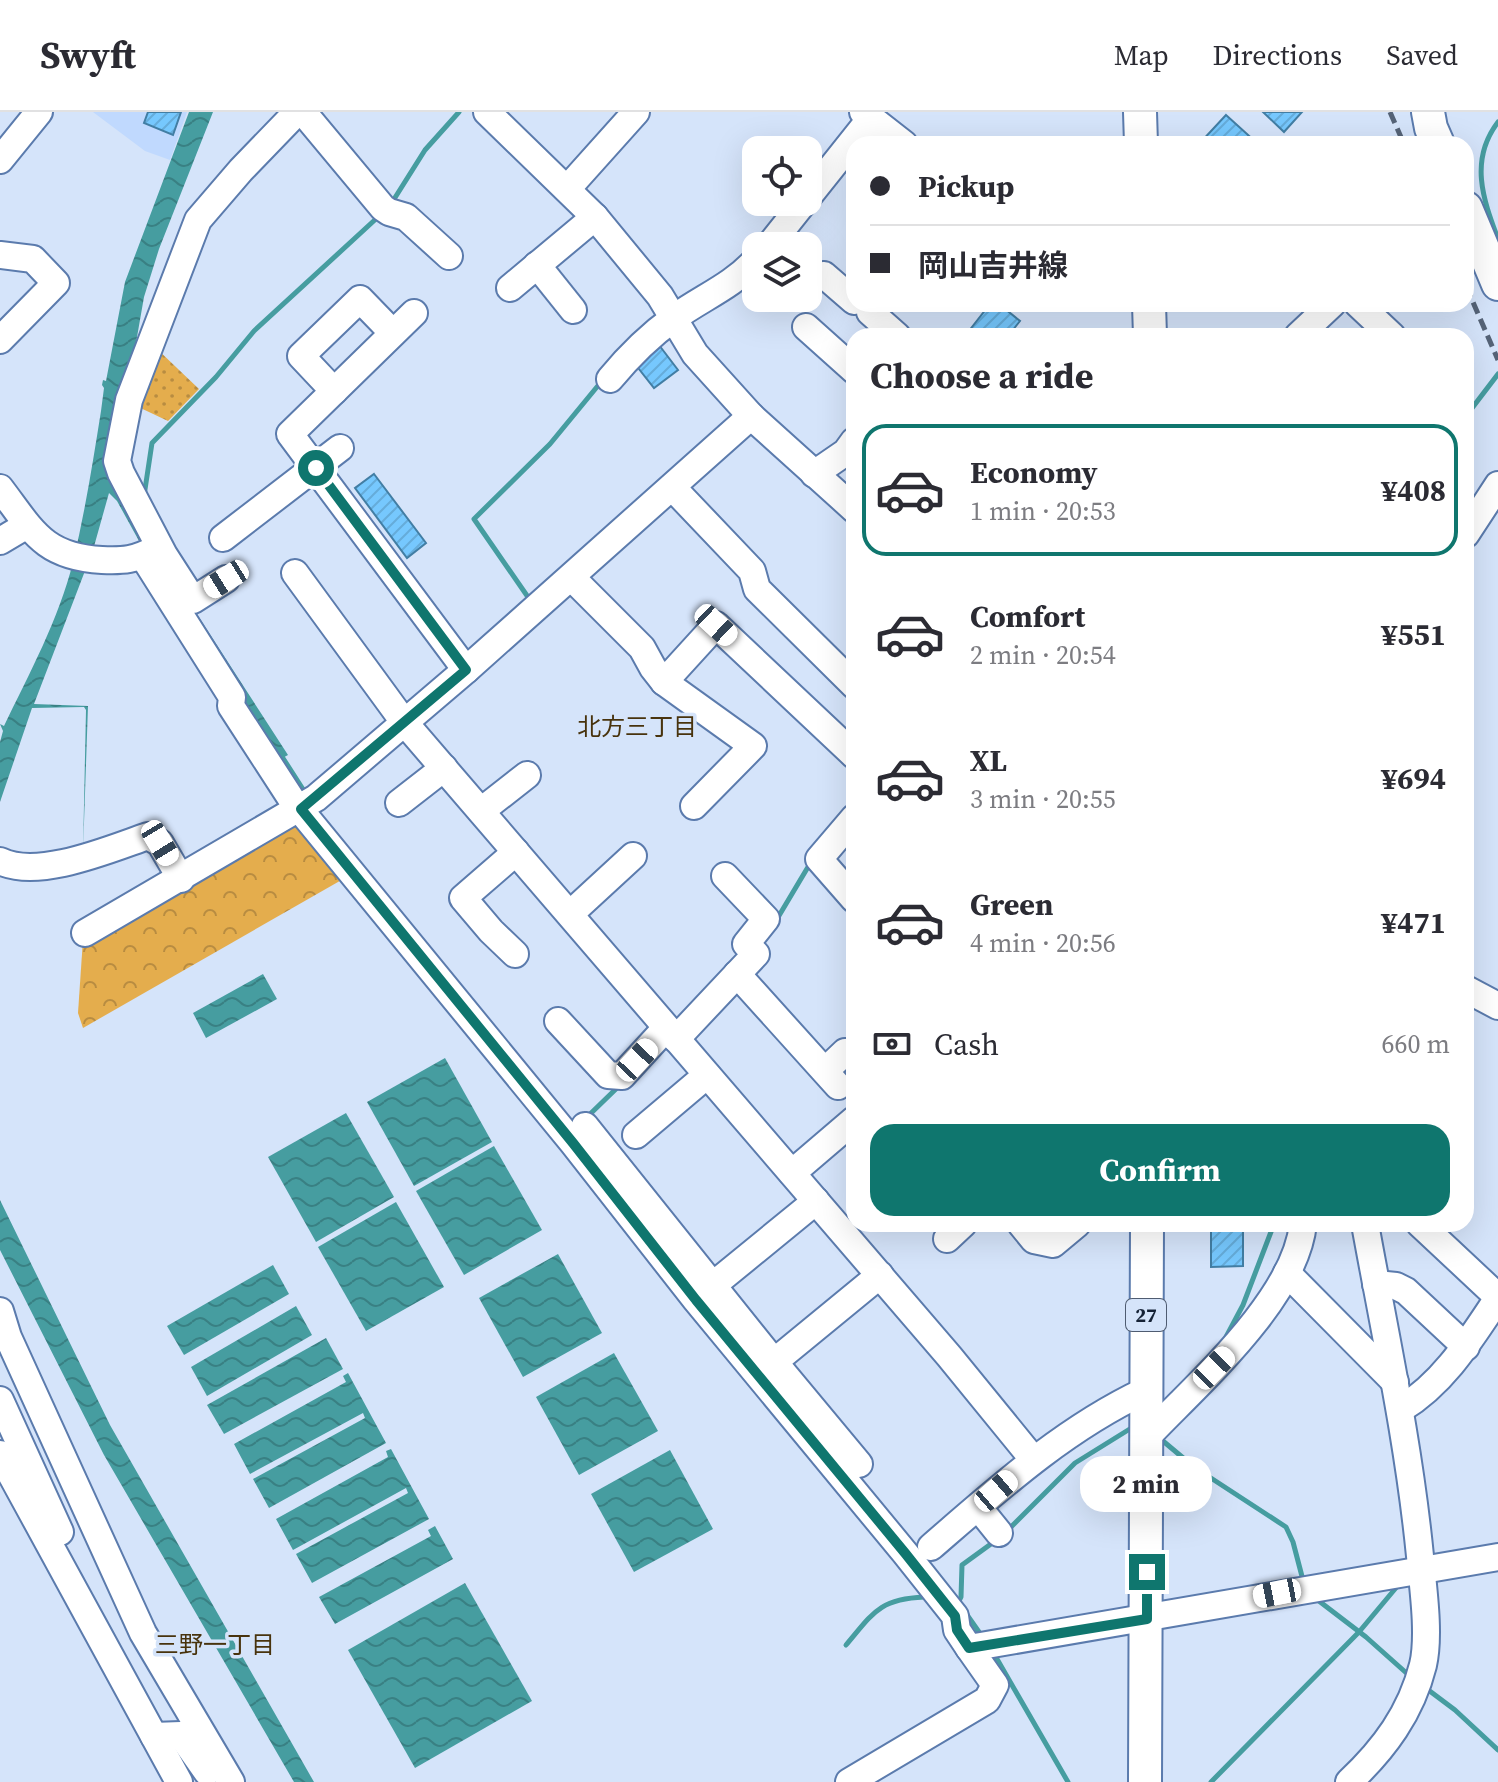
<!DOCTYPE html>
<meta charset="utf-8">
<style>
body{margin:0;font-family:"Source Serif 4","Noto Sans JP",serif;background:#f2f2f3;color:#2b2b33;height:100vh;display:flex;flex-direction:column;font-size:30px;white-space:nowrap}
*{box-sizing:border-box;margin:0}
p{font-size:26px;color:#7c7c81}
.icon{flex:none;width:44px;height:44px;fill:none;stroke:currentColor;stroke-width:2;stroke-linecap:round;stroke-linejoin:round}
.map{position:relative;flex:1;overflow:hidden}
.sheet{position:absolute;left:846px;top:216px;width:628px;height:904px;display:flex;flex-direction:column;background:#fff;border-radius:24px;box-shadow:0 8px 32px #0002}
.sheet>*{flex:none}
.hud{position:absolute;left:846px;top:24px;width:628px;height:176px;border-radius:24px;box-shadow:0 8px 32px #0002;display:grid;align-content:center;height:176px;padding:0 24px;background:#fff}
.buttons{position:absolute;left:742px;top:24px;display:grid;gap:16px}
.buttons a{display:grid;place-items:center;width:80px;height:80px;border-radius:16px;background:#fff;box-shadow:0 8px 32px #0002;font-size:40px}
.end{position:absolute;width:36px;height:36px;margin:-18px;border:10px solid #0f766e;background:#fff;box-shadow:0 0 0 4px #fff}
.from{border-radius:50%}
.bubble{position:absolute;height:56px;border-radius:24px;background:#fff;box-shadow:0 8px 32px #0002;font-size:26px;font-weight:700;line-height:56px;text-align:center}
.car{position:absolute;width:24px;height:48px;margin:-24px -12px;border-radius:10px;box-shadow:0 0 6px 2px #0007;background:linear-gradient(#fff 24%,#345 0 40%,#fff 0 76%,#345 0 86%,#fff 0)}
.hud b{display:flex;align-items:center;gap:28px;height:76px;font-size:30px}
.hud b+b{border-top:2px solid #e1e1e2}
.hud i{width:20px;height:20px;background:#2b2b33}
ul{padding:0;list-style:none}
li{display:flex;align-items:center;gap:24px;height:132px;margin:0 16px 12px;padding:0 8px;border:4px solid transparent;border-radius:24px}
li div{flex:1}
li b{display:block;font-size:30px}
li em{font-style:normal;font-weight:700}
li.selected{border-color:#0f766e}
li>.icon{width:72px;height:72px;stroke-width:1.5}
h2{padding:0 24px;font-size:36px;line-height:96px}
.pay{display:flex;align-items:center;gap:20px;height:88px;padding:0 24px;font-size:30px}
.pay p{margin-inline-start:auto}
.button{display:flex;gap:16px;margin-top:auto;padding:16px 24px}
.button a{flex:1;height:92px;border-radius:24px;background:#0f766e;color:#fff;font-size:32px;font-weight:700;line-height:92px;text-align:center}
header{display:flex;align-items:center;gap:48px;box-sizing:border-box;height:112px;padding:0 40px;background:#fff;border-bottom:2px solid #e1e1e2}
header strong{font-size:38px}
nav{display:flex;gap:44px;margin-inline-start:auto;font-size:28px}
.map>svg:first-child{display:block}
.built{fill:#c0d9fe}
.grass{fill:url(#grass-dots)}
.park{fill:url(#park-crowns)}
.water{fill:url(#water-waves)}
.lines{fill:none;stroke-linecap:round;stroke-linejoin:round}
.stream{stroke:#469da0;stroke-width:5}
.building{fill:url(#building-hatch);stroke:#427ea4;stroke-width:2}
.minor-casing{stroke:#5b7bad;stroke-width:30}
.major-casing{stroke:#5b7bad;stroke-width:36}
.minor{stroke:#fff;stroke-width:26}
.major{stroke:#fff;stroke-width:32}
.rail{stroke:#556377;stroke-width:5;stroke-dasharray:12 6;stroke-linecap:butt}
.route{stroke:#0f766e;stroke-width:10}
.labels{text-anchor:middle;stroke-width:7;stroke-linejoin:round;paint-order:stroke}
.shield{fill:#d5e4fa;stroke:#4f5c71;stroke-width:2}
.shield-label{font-size:20px;font-weight:bold;fill:#152236}
.neighbourhood-label{font-size:24px;fill:#48330d;stroke:#d5e4fa}
</style>
<header>
<strong>Swyft</strong>
<nav><a>Map</a><a>Directions</a><a>Saved</a></nav>
</header>
<div class="map">
<svg width="1498" height="1670" viewBox="0 0 1498 1670">
<defs>
<pattern id="grass-dots" width="8" height="8" patternUnits="userSpaceOnUse" patternTransform="scale(2)"><rect width="8" height="8" fill="#e4ad4d"/><path d="M2 2h.1M6 6h.1" fill="none" stroke="#b88c41" stroke-width="1.8" stroke-linecap="round"/></pattern>
<pattern id="park-crowns" width="20" height="18" patternUnits="userSpaceOnUse" patternTransform="scale(2)"><rect width="20" height="18" fill="#e4ad4d"/><path d="M2 6a3 3 0 1 1 6 0M12 15a3 3 0 1 1 6 0" fill="none" stroke="#b88c41"/></pattern>
<pattern id="water-waves" width="16" height="10" patternUnits="userSpaceOnUse" patternTransform="scale(2)"><rect width="16" height="10" fill="#469da0"/><path d="M0 5q4-4 8 0t8 0" fill="none" stroke="#398083"/></pattern>
<pattern id="building-hatch" width="6" height="6" patternUnits="userSpaceOnUse" patternTransform="scale(2)"><rect width="6" height="6" fill="#76c8fe"/><path d="M-1 1l2-2M0 6l6-6M5 7l2-2" fill="none" stroke="#65acda"/></pattern>
</defs>
<rect width="100%" height="100%" fill="#d5e4fa"/>
<polygon class="built" points="93,0 187,0 170,48 145,39"/>
<polygon class="grass" points="156,236 199,277 168,309 132,292"/>
<polygon class="park" points="297,708 345,766 83,916 78,901 83,827"/>
<g class="water">
<path d="M189 0H213L159 137 144 185 116 345 162 448 288 643 277 649 144 438 117 389 109 381 93 438 34 592 88 594 83 740 86 598 84 595 32 596 0 690V630L3 619 0 612 4 614C29 562 59 507 73 450 85 400 93 349 101 299L104 276 102 273 103 268 106 269 125 170Z"/>
<polygon points="263,862 277,887 206,926 193,901"/>
<polygon points="445,946 492,1030 414,1074 367,990"/>
<polygon points="346,1001 394,1085 316,1130 268,1045"/>
<polygon points="494,1034 542,1118 464,1163 416,1079"/>
<polygon points="0,1088 110,1313 314,1670 294,1670 104,1343 0,1138"/>
<polygon points="396,1090 444,1175 366,1219 318,1135"/>
<polygon points="558,1142 602,1221 523,1265 479,1186"/>
<polygon points="273,1153 289,1182 184,1243 167,1214"/>
<polygon points="296,1194 312,1223 207,1284 191,1255"/>
<polygon points="326,1226 343,1257 224,1322 207,1293"/>
<polygon points="614,1241 658,1319 579,1363 536,1285"/>
<polygon points="348,1261 386,1331 269,1396 253,1367 365,1306 363,1301 250,1362 234,1332 346,1270 343,1264"/>
<polygon points="391,1337 429,1407 312,1471 296,1442 408,1381 406,1376 293,1438 276,1407 388,1345 386,1339"/>
<polygon points="670,1338 713,1417 634,1460 591,1382"/>
<polygon points="435,1414 453,1447 335,1512 319,1485 431,1424 428,1418"/>
<polygon points="465,1471 532,1589 415,1656 348,1538"/>
</g>
<g class="lines">
<g class="stream">
<path d="M1498 10C1469 48 1483 87 1498 127"/>
<polyline points="391,92 425,38 459,0"/>
<polyline points="1466,304 1498,262"/>
<polyline points="144,384 152,331 216,265 254,219 378,105"/>
<polyline points="530,488 474,407 550,332 601,270"/>
<polyline points="279,640 306,682"/>
<polyline points="777,807 811,750"/>
<polyline points="586,1006 619,974"/>
<polyline points="1226,1225 1243,1193 1274,1112"/>
<polyline points="1157,1324 1194,1355 1286,1415 1293,1430 1304,1472"/>
<polyline points="1006,1420 1075,1351 1133,1315"/>
<polyline points="1315,1486 1366,1525 1412,1566"/>
<polyline points="958,1491 961,1485 962,1453 995,1429"/>
<polyline points="965,1500 979,1520"/>
<path d="M846 1533C873 1501 879 1487 924 1485"/>
<polyline points="997,1547 1068,1670"/>
<polyline points="1423,1574 1455,1598 1498,1638"/>
<polyline points="1211,1670 1359,1520 1400,1471"/>
</g>
</g>
<g class="building">
<polygon points="148,0 181,0 173,23 144,11"/>
<polygon points="1263,0 1302,0 1284,20"/>
<polygon points="1226,3 1258,32 1199,32"/>
<polygon points="990,192 999,192 1020,209 1008,224 965,224"/>
<polygon points="659,233 678,258 654,276 635,252"/>
<polygon points="374,362 426,431 407,446 355,376"/>
<polygon points="1211,1112 1243,1112 1243,1154 1211,1155"/>
</g>
<g class="lines">
<g class="minor-casing">
<g id="minor">
<polyline points="303,0 383,96 389,100 406,105 449,144"/>
<polyline points="487,0 595,105 660,184 695,242 751,304 854,397"/>
<polyline points="863,0 904,32"/>
<polyline points="0,48 39,0"/>
<polyline points="567,77 636,0"/>
<polyline points="808,85 871,6"/>
<polyline points="769,134 804,90"/>
<polyline points="0,143 33,147 56,171 0,228"/>
<polyline points="537,153 573,198"/>
<polyline points="824,163 854,189"/>
<polyline points="510,176 595,105"/>
<polyline points="870,192 870,200 897,224"/>
<polyline points="1358,192 1392,224"/>
<polyline points="414,201 290,322 466,558"/>
<polyline points="806,215 854,258"/>
<polyline points="1298,224 1332,192"/>
<path d="M610 267C629 244 649 224 674 206 703 185 731 175 756 148"/>
<polyline points="334,279 301,244 360,187 393,221"/>
<polyline points="814,362 846,340 854,329"/>
<polyline points="672,375 752,459 757,477 854,573"/>
<path d="M0 376C32 418 43 445 102 448 123 449 136 448 155 437"/>
<polyline points="1466,422 1498,373"/>
<polyline points="223,426 340,336"/>
<polyline points="0,429 27,413"/>
<polyline points="143,444 232,585 231,594 292,688 573,1031 696,1188 905,1441 955,1504 957,1518 969,1536"/>
<polyline points="295,461 404,610 949,1244 1033,1347"/>
<polyline points="572,466 642,536 653,556 664,570 753,634 694,694"/>
<polyline points="226,467 193,488 164,443 121,361 117,349 129,288 198,108 241,58 297,0"/>
<polyline points="664,570 716,513 854,643"/>
<polyline points="399,691 444,656"/>
<polyline points="481,699 527,663"/>
<polyline points="854,706 819,747 854,787"/>
<path d="M0 749C38 768 110 737 148 724L160 731 181 767"/>
<polyline points="570,802 633,744"/>
<polyline points="85,821 316,686 466,558 751,304"/>
<polyline points="515,842 491,819 463,786 516,740"/>
<polyline points="737,862 838,974"/>
<polyline points="1466,877 1498,894"/>
<polyline points="558,909 608,963 622,964 666,916"/>
<polyline points="676,927 756,842 746,832 766,807 725,764"/>
<polyline points="825,959 845,940"/>
<polyline points="585,1014 774,1250 859,1352"/>
<polyline points="636,1023 707,963"/>
<polyline points="792,1061 854,1008"/>
<polyline points="1021,1112 1034,1128 1053,1132 1077,1112"/>
<polyline points="1420,1112 1498,1185"/>
<polyline points="947,1127 963,1112"/>
<polyline points="1287,1161 1395,1270"/>
<polyline points="1376,1172 1396,1174 1406,1179 1466,1235"/>
<polyline points="712,1174 816,1089"/>
<polyline points="0,1199 8,1225 143,1521 231,1670"/>
<polyline points="774,1250 880,1163"/>
<polyline points="0,1288 60,1420"/>
<path d="M1401 1297C1444 1271 1470 1228 1498 1186"/>
<path d="M1146 1326C1196 1273 1295 1188 1303 1112"/>
<polyline points="0,1342 179,1670"/>
<polyline points="978,1395 999,1421"/>
<path d="M931 1435C998 1377 1064 1317 1145 1279"/>
<polyline points="154,1624 181,1623 207,1660"/>
<polyline points="849,1670 987,1588 995,1573 969,1536 1498,1445"/>
<path d="M1349 1670C1384 1637 1411 1601 1423 1553 1430 1523 1423 1475 1420 1444 1409 1332 1385 1222 1365 1112"/>
</g>
</g>
<g class="major-casing">
<g id="major">
<polyline points="1140,0 1141,32"/>
<polyline points="1428,0 1431,16 1438,32"/>
<polyline points="1466,96 1498,172"/>
<polyline points="1149,192 1150,224"/>
<polyline points="1145,1670 1147,1112"/>
</g>
</g>
<use href="#minor" class="minor"/>
<use href="#major" class="major"/>
<g class="rail">
<polyline points="1390,0 1404,32"/>
<polyline points="1466,174 1498,248"/>
</g>
</g>
<g class="lines">
<polyline class="route" points="316,356 466,558 301,697 573,1031 696,1188 905,1441 955,1504 957,1518 969,1536 1147,1507 1147,1460"/>
</g>
<g class="labels">
<rect class="shield" x="1126" y="1187" width="40" height="32" rx="6"/>
<g class="shield-label">
<text x="1146" y="1210">27</text>
</g>
<g class="neighbourhood-label">
<text x="637" y="623">北方三丁目</text>
<text x="215" y="1541">三野一丁目</text>
</g>
</g>
</svg>
<div class="buttons">
<a><svg class="icon" aria-label="locate" viewBox="0 0 24 24"><circle cx="12" cy="12" r="6"/><path d="M12 2v4M12 18v4M2 12h4M18 12h4"/></svg></a>
<a><svg class="icon" aria-label="layers" viewBox="0 0 24 24"><path d="M12 4l9 5-9 5-9-5zM3 14l9 5 9-5"/></svg></a>
</div>
<i class="end from" style="left:316px;top:356px"></i>
<i class="end" style="left:1147px;top:1460px"></i>
<div class="bubble" style="left:1080px;top:1344px;width:132px">2 min</div>
<i class="car" style="left:226px;top:467px;rotate:238deg"></i>
<i class="car" style="left:716px;top:513px;rotate:133deg"></i>
<i class="car" style="left:160px;top:731px;rotate:149deg"></i>
<i class="car" style="left:637px;top:948px;rotate:43deg"></i>
<i class="car" style="left:1214px;top:1256px;rotate:44deg"></i>
<i class="car" style="left:996px;top:1379px;rotate:49deg"></i>
<i class="car" style="left:1277px;top:1481px;rotate:259deg"></i>
<div class="hud">
<b><i class="from"></i>Pickup</b>
<b><i></i>岡山吉井線</b>
</div>
<section class="sheet">
<h2>Choose a ride</h2>
<ul>
<li class="selected"><svg class="icon" aria-label="car" viewBox="0 0 24 24"><path d="M5 17H2v-5l4-1 3-4h7l3 4 3 1v5h-3M9 17h6M6 11h13"/><circle cx="7" cy="17" r="2"/><circle cx="17" cy="17" r="2"/></svg><div><b>Economy</b><p>1 min · 20:53</p></div><em>¥408</em></li>
<li><svg class="icon" aria-label="car" viewBox="0 0 24 24"><path d="M5 17H2v-5l4-1 3-4h7l3 4 3 1v5h-3M9 17h6M6 11h13"/><circle cx="7" cy="17" r="2"/><circle cx="17" cy="17" r="2"/></svg><div><b>Comfort</b><p>2 min · 20:54</p></div><em>¥551</em></li>
<li><svg class="icon" aria-label="car" viewBox="0 0 24 24"><path d="M5 17H2v-5l4-1 3-4h7l3 4 3 1v5h-3M9 17h6M6 11h13"/><circle cx="7" cy="17" r="2"/><circle cx="17" cy="17" r="2"/></svg><div><b>XL</b><p>3 min · 20:55</p></div><em>¥694</em></li>
<li><svg class="icon" aria-label="car" viewBox="0 0 24 24"><path d="M5 17H2v-5l4-1 3-4h7l3 4 3 1v5h-3M9 17h6M6 11h13"/><circle cx="7" cy="17" r="2"/><circle cx="17" cy="17" r="2"/></svg><div><b>Green</b><p>4 min · 20:56</p></div><em>¥471</em></li>
</ul>
<div class="pay"><svg class="icon" aria-label="cash" viewBox="0 0 24 24"><path d="M3 7h18v10H3z"/><circle cx="12" cy="12" r="2"/></svg>Cash<p>660 m</p></div>
<div class="button"><a>Confirm</a></div>
</section>
</div>
